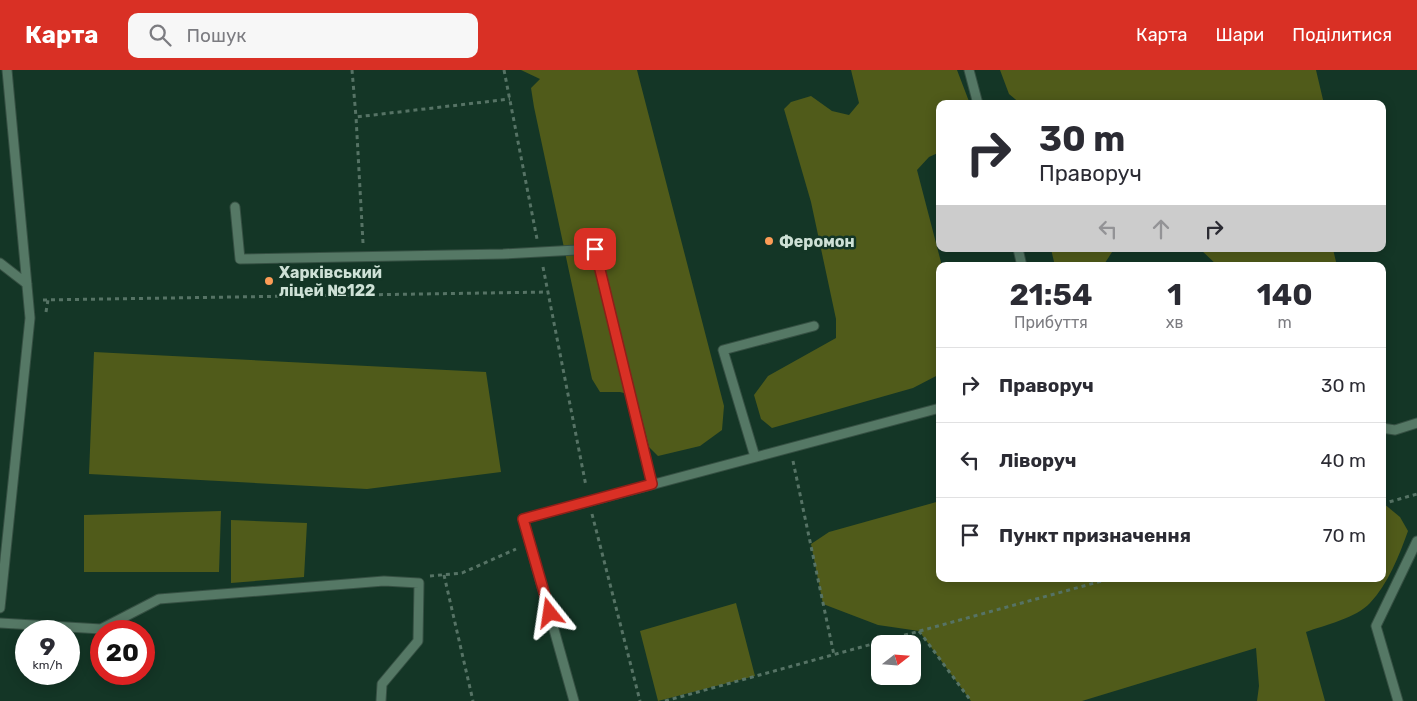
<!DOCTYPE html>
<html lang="uk">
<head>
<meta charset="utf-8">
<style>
	:root { --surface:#fff; --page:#f7f7f7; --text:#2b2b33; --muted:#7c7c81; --line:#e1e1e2; --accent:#d93025 }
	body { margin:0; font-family:Rubik,sans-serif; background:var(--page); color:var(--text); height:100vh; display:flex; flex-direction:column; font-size:19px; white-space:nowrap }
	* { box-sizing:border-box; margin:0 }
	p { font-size:16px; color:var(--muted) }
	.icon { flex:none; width:28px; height:28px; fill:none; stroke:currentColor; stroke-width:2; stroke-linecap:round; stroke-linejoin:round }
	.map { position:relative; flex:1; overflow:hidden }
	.sheet { position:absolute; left:936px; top:192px; width:450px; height:320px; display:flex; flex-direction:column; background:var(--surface); border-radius:10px; box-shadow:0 2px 12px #0003 }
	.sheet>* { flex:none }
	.hud { position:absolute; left:936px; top:30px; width:450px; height:152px; border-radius:10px; box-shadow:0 2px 12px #0003; background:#fff; color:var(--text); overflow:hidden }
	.needle { width:32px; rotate:73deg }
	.buttons { position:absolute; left:871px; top:565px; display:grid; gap:10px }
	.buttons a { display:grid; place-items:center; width:50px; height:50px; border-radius:10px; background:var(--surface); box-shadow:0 2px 12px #0003; font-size:25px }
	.speed { position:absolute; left:15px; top:550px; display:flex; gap:10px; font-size:25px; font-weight:700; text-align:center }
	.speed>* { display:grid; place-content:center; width:65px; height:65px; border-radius:50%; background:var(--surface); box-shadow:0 2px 12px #0003; line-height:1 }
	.speed small { font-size:12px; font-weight:400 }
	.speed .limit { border:8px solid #d22; background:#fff; color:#111 }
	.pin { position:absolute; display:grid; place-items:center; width:42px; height:42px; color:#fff; margin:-21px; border-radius:10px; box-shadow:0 2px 8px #0006 }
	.me { position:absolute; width:55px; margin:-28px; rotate:345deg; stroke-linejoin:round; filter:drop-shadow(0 0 4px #0008) }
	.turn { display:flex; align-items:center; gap:18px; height:105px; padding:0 20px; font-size:22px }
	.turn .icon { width:65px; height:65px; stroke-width:2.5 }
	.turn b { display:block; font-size:35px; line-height:42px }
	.lanes { display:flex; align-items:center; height:48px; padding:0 20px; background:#0003; justify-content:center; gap:25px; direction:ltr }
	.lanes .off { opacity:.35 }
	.eta { display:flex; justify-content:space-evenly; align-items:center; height:85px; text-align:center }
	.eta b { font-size:30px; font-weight:700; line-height:35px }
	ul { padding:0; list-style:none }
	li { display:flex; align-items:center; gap:15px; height:75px; padding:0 20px; border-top:1px solid var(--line) }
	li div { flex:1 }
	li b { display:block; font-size:19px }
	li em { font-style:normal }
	header { display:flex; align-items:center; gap:30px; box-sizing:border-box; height:70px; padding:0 25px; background:var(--accent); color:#fff }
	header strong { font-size:24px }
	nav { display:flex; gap:28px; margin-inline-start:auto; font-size:18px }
	.search { width:350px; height:45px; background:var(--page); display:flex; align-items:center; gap:12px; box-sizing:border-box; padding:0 18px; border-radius:10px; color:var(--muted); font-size:19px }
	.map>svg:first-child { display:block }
	.green { fill:#505b1a }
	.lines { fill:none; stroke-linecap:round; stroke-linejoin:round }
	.service-casing { stroke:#365043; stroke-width:11 }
	.path { stroke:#567365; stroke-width:3; stroke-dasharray:4 4; stroke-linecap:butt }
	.service { stroke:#557865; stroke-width:9 }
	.route-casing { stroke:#8d1f18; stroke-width:12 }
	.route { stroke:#d93025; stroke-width:9 }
	.poi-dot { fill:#fd9c56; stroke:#143626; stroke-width:2 }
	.labels { text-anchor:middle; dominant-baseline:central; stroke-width:5; stroke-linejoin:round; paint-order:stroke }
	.poi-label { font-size:16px; font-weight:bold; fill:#cee1d6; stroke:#143626; text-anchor:start }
</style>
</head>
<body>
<header>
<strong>Карта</strong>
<div class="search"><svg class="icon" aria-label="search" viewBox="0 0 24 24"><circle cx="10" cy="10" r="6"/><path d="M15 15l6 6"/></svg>Пошук</div>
<nav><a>Карта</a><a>Шари</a><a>Поділитися</a></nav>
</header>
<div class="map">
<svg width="1417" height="631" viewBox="0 0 1417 631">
	<rect width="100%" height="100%" fill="#143626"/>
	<path class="green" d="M 521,0 L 637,0 L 724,336 L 722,360 L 700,376 L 658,386 L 649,377 L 636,326 L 620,322 L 600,322 L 592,309 L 534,37 L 531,18 L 540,9 Z
		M 851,0 L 957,0 L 970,34 L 940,34 L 940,82 L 929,87 L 917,100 L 942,196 L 940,196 L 940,304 L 913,318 L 772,358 L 761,349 L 754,325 L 768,306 L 836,268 L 836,249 L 811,132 L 784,39 L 791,32 L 811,26 L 832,41 L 849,45 L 859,33 Z
		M 1000,0 L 1316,0 L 1324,34 L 1021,34 L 1009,24 Z
		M 1051,179 L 1114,179 L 1103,196 L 1055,196 Z
		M 1200,179 L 1333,179 L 1337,196 L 1218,196 Z
		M 94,282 L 486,302 L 501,402 L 367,419 L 89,404 Z
		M 940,431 L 940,509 L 1382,509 L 1383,433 L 1400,447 L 1408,461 C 1399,486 1388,514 1370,533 C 1356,548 1325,555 1306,562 L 1325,631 L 1257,631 L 1259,616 L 1256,578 L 1082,631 L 971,631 L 919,561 L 878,555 L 823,534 L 811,474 L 829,462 Z
		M 221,441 L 219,502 L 84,502 L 84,445 Z
		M 231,450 L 307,453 L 304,507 L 231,513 Z
		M 736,533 L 755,606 L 658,631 L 640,561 Z"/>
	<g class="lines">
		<defs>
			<path id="service" d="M 969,0 L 978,34
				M 235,137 L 240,189 L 503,184 L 595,179 L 652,414
				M 1018,179 L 1022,196
				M 0,193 L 27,214
				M 1382,358 L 1395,360 L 1417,353
				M 755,387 L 723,280 L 814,256
				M 0,538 L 30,248 L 7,0
				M 0,553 L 101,559 L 159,529 L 384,511 L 419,513 L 418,571 L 382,614 L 381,631
				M 574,631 L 523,449 L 940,338
				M 1398,631 L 1376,556 L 1417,471"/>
		</defs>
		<use href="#service" class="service-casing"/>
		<path class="path" d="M 352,0 L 356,47
			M 504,0 L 537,169
			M 363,173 L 356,47 L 510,29
			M 543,197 L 586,416
			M 43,230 L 548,222
			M 46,242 L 48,230
			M 793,391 L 834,585
			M 1382,434 L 1417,424
			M 592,444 L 640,631
			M 444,505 L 473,631
			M 430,506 L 462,503 L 516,479
			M 919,561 L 971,631
			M 665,631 L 1109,509"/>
		<use href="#service" class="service"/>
	</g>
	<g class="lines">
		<defs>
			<path id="route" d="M 550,543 L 523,449 L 652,414 L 595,179"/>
		</defs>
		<use href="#route" class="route-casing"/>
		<use href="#route" class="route"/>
	</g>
	<g class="poi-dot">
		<circle cx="769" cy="171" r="5"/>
		<circle cx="269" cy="211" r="5"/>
	</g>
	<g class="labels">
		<g class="poi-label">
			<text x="779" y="171">Феромон</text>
			<text x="279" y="202">Харківський<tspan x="279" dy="18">ліцей №122</tspan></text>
		</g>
	</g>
</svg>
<div class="buttons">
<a><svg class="needle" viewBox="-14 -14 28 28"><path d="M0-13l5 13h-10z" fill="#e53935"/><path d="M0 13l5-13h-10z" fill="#7c7c81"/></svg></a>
</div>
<div class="speed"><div>9<small>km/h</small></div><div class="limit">20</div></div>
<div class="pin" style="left:595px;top:179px;background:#d93025"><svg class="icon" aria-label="arrive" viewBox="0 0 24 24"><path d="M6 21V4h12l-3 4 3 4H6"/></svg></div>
<svg class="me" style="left:550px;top:543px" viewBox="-20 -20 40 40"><path d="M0-17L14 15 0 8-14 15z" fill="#d93025" stroke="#fff" stroke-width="4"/></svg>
<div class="hud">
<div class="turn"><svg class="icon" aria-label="right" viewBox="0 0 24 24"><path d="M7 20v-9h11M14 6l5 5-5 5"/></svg><div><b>30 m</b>Праворуч</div></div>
<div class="lanes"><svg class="icon off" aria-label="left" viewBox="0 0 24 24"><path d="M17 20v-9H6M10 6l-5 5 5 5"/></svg><svg class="icon off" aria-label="ahead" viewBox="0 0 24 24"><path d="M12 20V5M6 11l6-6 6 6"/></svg><svg class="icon" aria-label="right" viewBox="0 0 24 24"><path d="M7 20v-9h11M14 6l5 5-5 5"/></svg></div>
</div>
<section class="sheet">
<div class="eta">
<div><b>21:54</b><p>Прибуття</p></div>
<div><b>1</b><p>хв</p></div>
<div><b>140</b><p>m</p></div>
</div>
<ul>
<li><svg class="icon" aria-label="right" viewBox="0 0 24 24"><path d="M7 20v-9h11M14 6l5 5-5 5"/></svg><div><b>Праворуч</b></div><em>30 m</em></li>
<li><svg class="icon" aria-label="left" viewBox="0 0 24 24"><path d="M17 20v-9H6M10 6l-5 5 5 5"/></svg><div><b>Ліворуч</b></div><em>40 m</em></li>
<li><svg class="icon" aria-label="arrive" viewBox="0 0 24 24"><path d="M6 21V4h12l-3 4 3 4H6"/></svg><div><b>Пункт призначення</b></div><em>70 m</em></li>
</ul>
</section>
</div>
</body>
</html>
